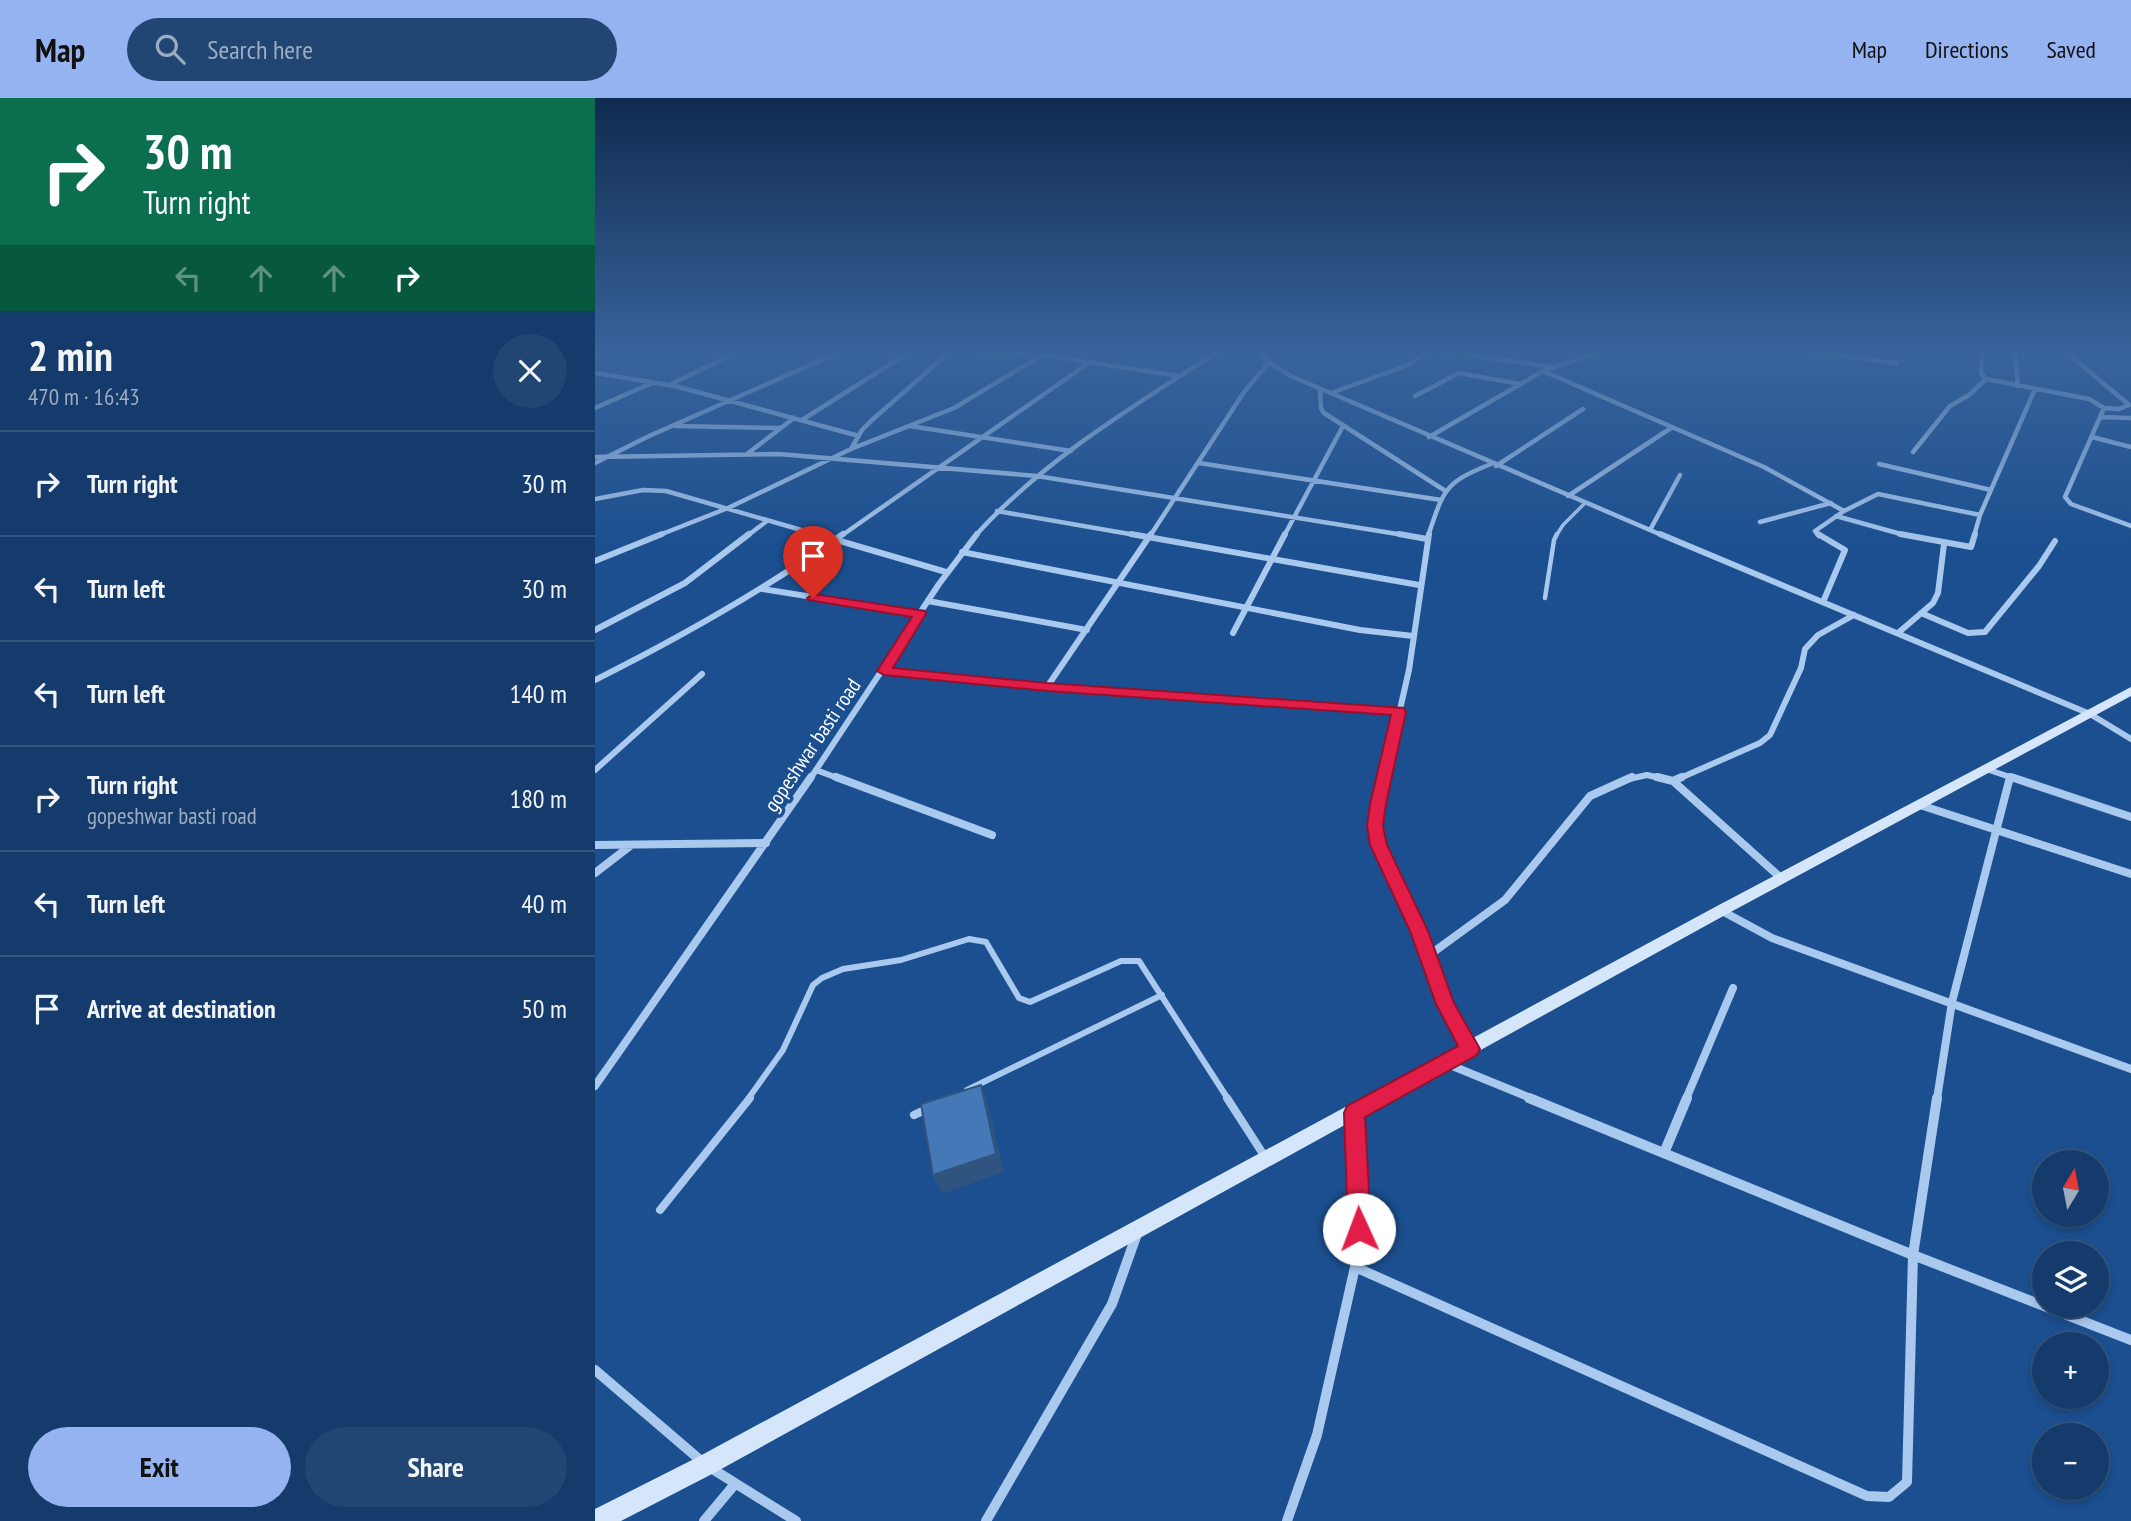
<!DOCTYPE html>
<html lang="en">
<head>
<meta charset="utf-8">
<style>
	:root { --surface:#143b6b; --page:#214673; --text:#f1f3f6; --muted:#9dadc1; --line:#33557e; --accent:#95b2f1 }
	body { margin:0; font-family:"PT Sans Narrow",sans-serif; background:var(--page); color:var(--text); height:100vh; display:flex; flex-direction:column; font-size:26px; white-space:nowrap }
	* { box-sizing:border-box; margin:0 }
	p { font-size:23px; color:var(--muted) }
	.icon { flex:none; width:38px; height:38px; fill:none; stroke:currentColor; stroke-width:2; stroke-linecap:round; stroke-linejoin:round }
	.map { position:relative; flex:1; overflow:hidden }
	.side { display:flex; flex-direction:column; background:var(--surface); width:595px }
	.side>* { flex:none }
	.hud { background:#0b6e4f; color:#fff; overflow:hidden }
	.needle { width:46px; rotate:10deg }
	.controls { position:absolute; left:1437px; top:1052px; display:grid; gap:14px }
	.controls a { display:grid; place-items:center; width:77px; height:77px; border-radius:50%; background:var(--surface); box-shadow:0 4px 10px #0003,0 0 0 2px var(--line); font-size:35px }
	.pin { position:absolute; display:grid; place-items:center; width:60px; height:60px; color:#fff; margin:-72px -30px; border-radius:50% 50% 50% 0; rotate:-45deg; box-shadow:0 0 7px #0007 }
	.pin .icon { rotate:45deg }
	.me { position:absolute; width:77px; margin:-38px; rotate:358deg; stroke-linejoin:round; filter:drop-shadow(0 0 5px #0008) }
	.turn { display:flex; align-items:center; gap:24px; height:147px; padding:0 28px; font-size:32px }
	.turn .icon { width:91px; height:91px; stroke-width:2.5 }
	.turn b { display:block; font-size:49px; line-height:60px }
	.lanes { display:flex; align-items:center; height:66px; padding:0 28px; background:#0003; justify-content:center; gap:35px; direction:ltr }
	.lanes .off { opacity:.35 }
	.round { display:grid; place-items:center; flex:none; width:74px; height:74px; border-radius:37px; background:var(--page) }
	.overview { display:flex; align-items:center; justify-content:space-between; height:119px; padding:0 28px }
	h1 { font-size:42px; font-weight:800; line-height:52px }
	.action { display:flex; gap:14px; margin-top:auto; padding:14px 28px }
	.action a { flex:1; height:80px; border-radius:42px; background:var(--accent); color:#111; font-size:28px; font-weight:800; line-height:80px; text-align:center }
	.action a+a { background:var(--page); color:var(--text) }
	ul { padding:0; list-style:none }
	li { display:flex; align-items:center; gap:21px; height:105px; padding:0 28px; border-top:2px solid var(--line) }
	li div { flex:1 }
	li b { display:block; font-size:26px }
	li em { font-style:normal }
	header { display:flex; align-items:center; gap:42px; box-sizing:border-box; height:98px; padding:0 35px; background:var(--accent); color:#111 }
	header strong { font-size:33px }
	nav { display:flex; gap:38px; margin-inline-start:auto; font-size:24px }
	.search { width:490px; height:63px; background:var(--page); display:flex; align-items:center; gap:18px; box-sizing:border-box; padding:0 24px; border-radius:38px; color:var(--muted); font-size:26px }
	main { display:flex; flex:1; min-height:0 }
	.map>svg:first-child { display:block }
	.lines { fill:none; stroke-linecap:round; stroke-linejoin:round }
	.lane-far3 { stroke:#a9c9ee; stroke-width:3.5 }
	.lane-far2 { stroke:#a9c9ee; stroke-width:4.5 }
	.lane-far1 { stroke:#a9c9ee; stroke-width:6 }
	.lane { stroke:#a9c9ee; stroke-width:8 }
	.street-far3 { stroke:#a9c9ee; stroke-width:4.5 }
	.street-far2 { stroke:#a9c9ee; stroke-width:6 }
	.street-far1 { stroke:#a9c9ee; stroke-width:8 }
	.street { stroke:#a9c9ee; stroke-width:10 }
	.secondary { fill:#d6e6fa; fill-rule:evenodd }
	.shaded-wall { fill:#305480 }
	.building { fill:#4478b7; stroke:#305480; stroke-width:2 }
	.route { fill:#e11d48; stroke:#92132f; stroke-width:2 }
	.labels { text-anchor:middle; dominant-baseline:central; stroke-width:7; stroke-linejoin:round; paint-order:stroke }
	.street-label { font-size:21px; fill:#fff; stroke:#1b4f8f }
</style>
</head>
<body>
<header>
<strong>Map</strong>
<div class="search"><svg class="icon" aria-label="search" viewBox="0 0 24 24"><circle cx="10" cy="10" r="6"/><path d="M15 15l6 6"/></svg>Search here</div>
<nav><a>Map</a><a>Directions</a><a>Saved</a></nav>
</header>
<main>
<section class="side">
<div class="hud">
<div class="turn"><svg class="icon" aria-label="right" viewBox="0 0 24 24"><path d="M7 20v-9h11M14 6l5 5-5 5"/></svg><div><b>30 m</b>Turn right</div></div>
<div class="lanes"><svg class="icon off" aria-label="left" viewBox="0 0 24 24"><path d="M17 20v-9H6M10 6l-5 5 5 5"/></svg><svg class="icon off" aria-label="ahead" viewBox="0 0 24 24"><path d="M12 20V5M6 11l6-6 6 6"/></svg><svg class="icon off" aria-label="ahead" viewBox="0 0 24 24"><path d="M12 20V5M6 11l6-6 6 6"/></svg><svg class="icon" aria-label="right" viewBox="0 0 24 24"><path d="M7 20v-9h11M14 6l5 5-5 5"/></svg></div>
</div>
<div class="overview"><div><h1>2 min</h1><p>470 m · 16:43</p></div><a class="round"><svg class="icon" aria-label="close" viewBox="0 0 24 24"><path d="M6 6l12 12M18 6L6 18"/></svg></a></div>
<ul>
<li><svg class="icon" aria-label="right" viewBox="0 0 24 24"><path d="M7 20v-9h11M14 6l5 5-5 5"/></svg><div><b>Turn right</b></div><em>30 m</em></li>
<li><svg class="icon" aria-label="left" viewBox="0 0 24 24"><path d="M17 20v-9H6M10 6l-5 5 5 5"/></svg><div><b>Turn left</b></div><em>30 m</em></li>
<li><svg class="icon" aria-label="left" viewBox="0 0 24 24"><path d="M17 20v-9H6M10 6l-5 5 5 5"/></svg><div><b>Turn left</b></div><em>140 m</em></li>
<li><svg class="icon" aria-label="right" viewBox="0 0 24 24"><path d="M7 20v-9h11M14 6l5 5-5 5"/></svg><div><b>Turn right</b><p>gopeshwar basti road</p></div><em>180 m</em></li>
<li><svg class="icon" aria-label="left" viewBox="0 0 24 24"><path d="M17 20v-9H6M10 6l-5 5 5 5"/></svg><div><b>Turn left</b></div><em>40 m</em></li>
<li><svg class="icon" aria-label="arrive" viewBox="0 0 24 24"><path d="M6 21V4h12l-3 4 3 4H6"/></svg><div><b>Arrive at destination</b></div><em>50 m</em></li>
</ul>
<div class="action"><a>Exit</a><a>Share</a></div>
</section>
<div class="map">
<svg width="1536" height="1423" viewBox="0 0 1536 1423">
	<rect width="100%" height="100%" fill="#1b4f8f"/>
	<g class="lines">
		<path class="lane-far3" d="M 961,438 L 968,427 L 990,405"/>
		<path class="lane-far2" d="M 950,500 L 959,442 L 962,436"/>
		<path class="lane-far1" d="M 372,992 L 567,897
			M 153,1001 L 188,952 L 218,887 L 227,880 L 248,871 L 306,862 L 374,841 L 391,844 L 424,900 L 435,904 L 526,863 L 544,863 L 633,1001"/>
		<path class="lane" d="M 632,1000 L 670,1059
			M 319,1017 L 332,1011
			M 65,1112 L 155,1000"/>
		<path class="street-far3" d="M 377,253 L 448,257 L 584,278
			M 663,253 L 674,264 L 696,278 L 1069,438
			M 847,253 L 956,269
			M 1215,253 L 1302,265
			M 1387,253 L 1386,275 L 1391,281 L 1494,301 L 1509,310 L 1470,399 L 1476,406 L 1536,428
			M 1420,253 L 1423,288
			M 1470,253 L 1534,307 L 1524,311 L 1509,310
			M 948,273 L 1169,369 L 1249,413
			M 0,275 L 80,288 L 264,338
			M 74,287 L 144,253
			M 725,291 L 726,310 L 729,315 L 849,392
			M 736,295 L 813,267 L 834,253
			M 820,298 L 864,275 L 925,286
			M 0,310 L 57,285
			M 1505,319 L 1536,320
			M 207,322 L 316,253
			M 81,328 L 186,330
			M 315,328 L 476,353
			M 834,339 L 948,273 L 1007,253
			M 1497,339 L 1536,349
			M 256,351 L 267,332 L 277,322 L 356,253
			M 1318,354 L 1355,308 L 1374,297 L 1391,281
			M 152,356 L 199,320
			M 0,359 L 184,356 L 442,378 L 815,438
			M 0,365 L 54,338 L 247,253
			M 604,365 L 846,402
			M 1284,366 L 1396,392
			M 901,368 L 988,311
			M 973,398 L 1076,330
			M 0,401 L 48,392 L 71,393 L 227,438
			M 402,413 L 546,438
			M 1241,418 L 1313,438
			M 1165,424 L 1236,405
			M 1055,432 L 1085,377
			M 62,438 L 133,410 L 256,351 L 359,310 L 454,253
			M 152,438 L 172,423
			M 246,438 L 495,264
			M 380,438 C 448,362 539,308 624,253
			M 555,438 L 649,294 L 674,264
			M 689,438 L 748,328
			M 833,438 C 849,392 848,385 896,366
			M 1224,438 L 1220,433 L 1249,413 L 1283,396 L 1385,417
			M 1379,438 L 1385,417 L 1440,291"/>
		<path class="street-far2" d="M 221,436 L 351,474
			M 536,436 L 824,487
			M 804,436 L 832,441
			M 1065,436 L 1495,616 L 1536,641
			M 1223,436 L 1250,452 L 1228,504
			M 1305,436 L 1376,449 L 1380,436
			M 367,454 L 765,532 L 818,538
			M 0,463 L 67,436
			M 167,491 L 325,516
			M 333,503 L 492,532
			M 1326,515 L 1373,535 L 1390,534 L 1444,468 L 1460,443
			M 0,532 L 90,485 L 154,436
			M 638,535 L 690,436
			M 1303,535 L 1338,505 L 1343,495 L 1349,446
			M 289,573 L 452,589 L 804,614
			M 0,582 C 86,539 169,492 248,436
			M 452,589 L 556,436
			M 1391,671 L 1421,681
			M 0,672 L 107,576
			M 221,672 L 245,681
			M 215,681 L 344,486 L 382,436
			M 789,681 L 814,572 L 834,436
			M 1034,681 L 1052,677 L 1069,681
			M 1083,681 L 1165,645 L 1175,637 L 1206,570 L 1210,551 L 1223,537 L 1259,517"/>
		<path class="street-far1" d="M 241,679 L 397,737
			M 789,679 L 780,728 L 783,747 L 824,833 L 850,906 L 875,950
			M 1062,679 L 1078,683 L 1186,780
			M 1416,679 L 1536,719
			M 1078,683 L 1087,679
			M 1325,707 L 1536,776
			M 0,747 L 171,745
			M 0,775 L 35,748
			M 1127,813 L 1177,840 L 1536,971
			M 833,858 L 910,802 L 995,698 L 1037,679
			M 850,965 L 938,1001
			M 0,988 L 216,679
			M 1091,1001 L 1138,890
			M 1342,1001 L 1357,904 L 1415,679"/>
		<path class="street" d="M 934,1000 L 1318,1157 L 1536,1242
			M 1069,1055 L 1092,1000
			M 760,1169 L 1272,1398 L 1294,1399 L 1312,1384 L 1318,1157 L 1342,1000
			M 0,1272 L 111,1367 L 201,1423
			M 109,1423 L 140,1386
			M 391,1423 L 517,1206 L 543,1133
			M 692,1423 L 722,1337 L 760,1169 L 764,1131 L 759,1015"/>
		<path class="secondary" d="M 1536,589 L 1536,598 L 1132,816 L 119,1375 L 26,1423 L 0,1423 L 0,1411 L 103,1359 L 1122,808 Z"/>
	</g>
	<path class="shaded-wall" d="M 386,987 L 393,1006 L 409,1074 L 347,1096 L 338,1077 Z"/>
	<path class="building" d="M 386,987 L 401,1056 L 338,1077 L 326,1006 Z"/>
	<linearGradient id="sky" x2="0" y2="1"><stop stop-color="#0f2b4f"/><stop offset="0.56" stop-color="#39639b"/><stop offset="1" stop-color="#39639b" stop-opacity="0"/></linearGradient>
	<rect width="1536" height="453" fill="url(#sky)"/>
	<path class="route" d="M 218,496 L 330,513 L 331,516 L 298,570 L 452,585 L 809,610 L 811,614 L 791,706 L 788,728 L 792,747 L 833,833 L 859,905 L 885,951 L 882,957 L 770,1019 L 776,1131 L 772,1138 L 764,1142 L 756,1138 L 753,1131 L 749,1015 L 752,1008 L 863,948 L 841,906 L 815,833 L 775,747 L 772,728 L 775,706 L 796,617 L 452,593 L 289,577 L 282,573 L 317,519 L 213,502 L 212,500 Z"/>
	<g class="labels">
		<g class="street-label">
			<text transform="translate(217 647) rotate(-56)">gopeshwar basti road</text>
		</g>
	</g>
</svg>
<div class="controls">
<a><svg class="needle" viewBox="-14 -14 28 28"><path d="M0-13l5 13h-10z" fill="#e53935"/><path d="M0 13l5-13h-10z" fill="#9dadc1"/></svg></a>
<a><svg class="icon" aria-label="layers" viewBox="0 0 24 24"><path d="M12 4l9 5-9 5-9-5zM3 14l9 5 9-5"/></svg></a>
<a>+</a>
<a>−</a>
</div>
<div class="pin" style="left:218px;top:500px;background:#d93025"><svg class="icon" aria-label="arrive" viewBox="0 0 24 24"><path d="M6 21V4h12l-3 4 3 4H6"/></svg></div>
<svg class="me" style="left:764px;top:1131px" viewBox="-20 -20 40 40"><circle r="19" fill="#fff"/><path d="M0-13L10 11 0 6-10 11z" fill="#e11d48"/></svg>
</div>
</main>
</body>
</html>
